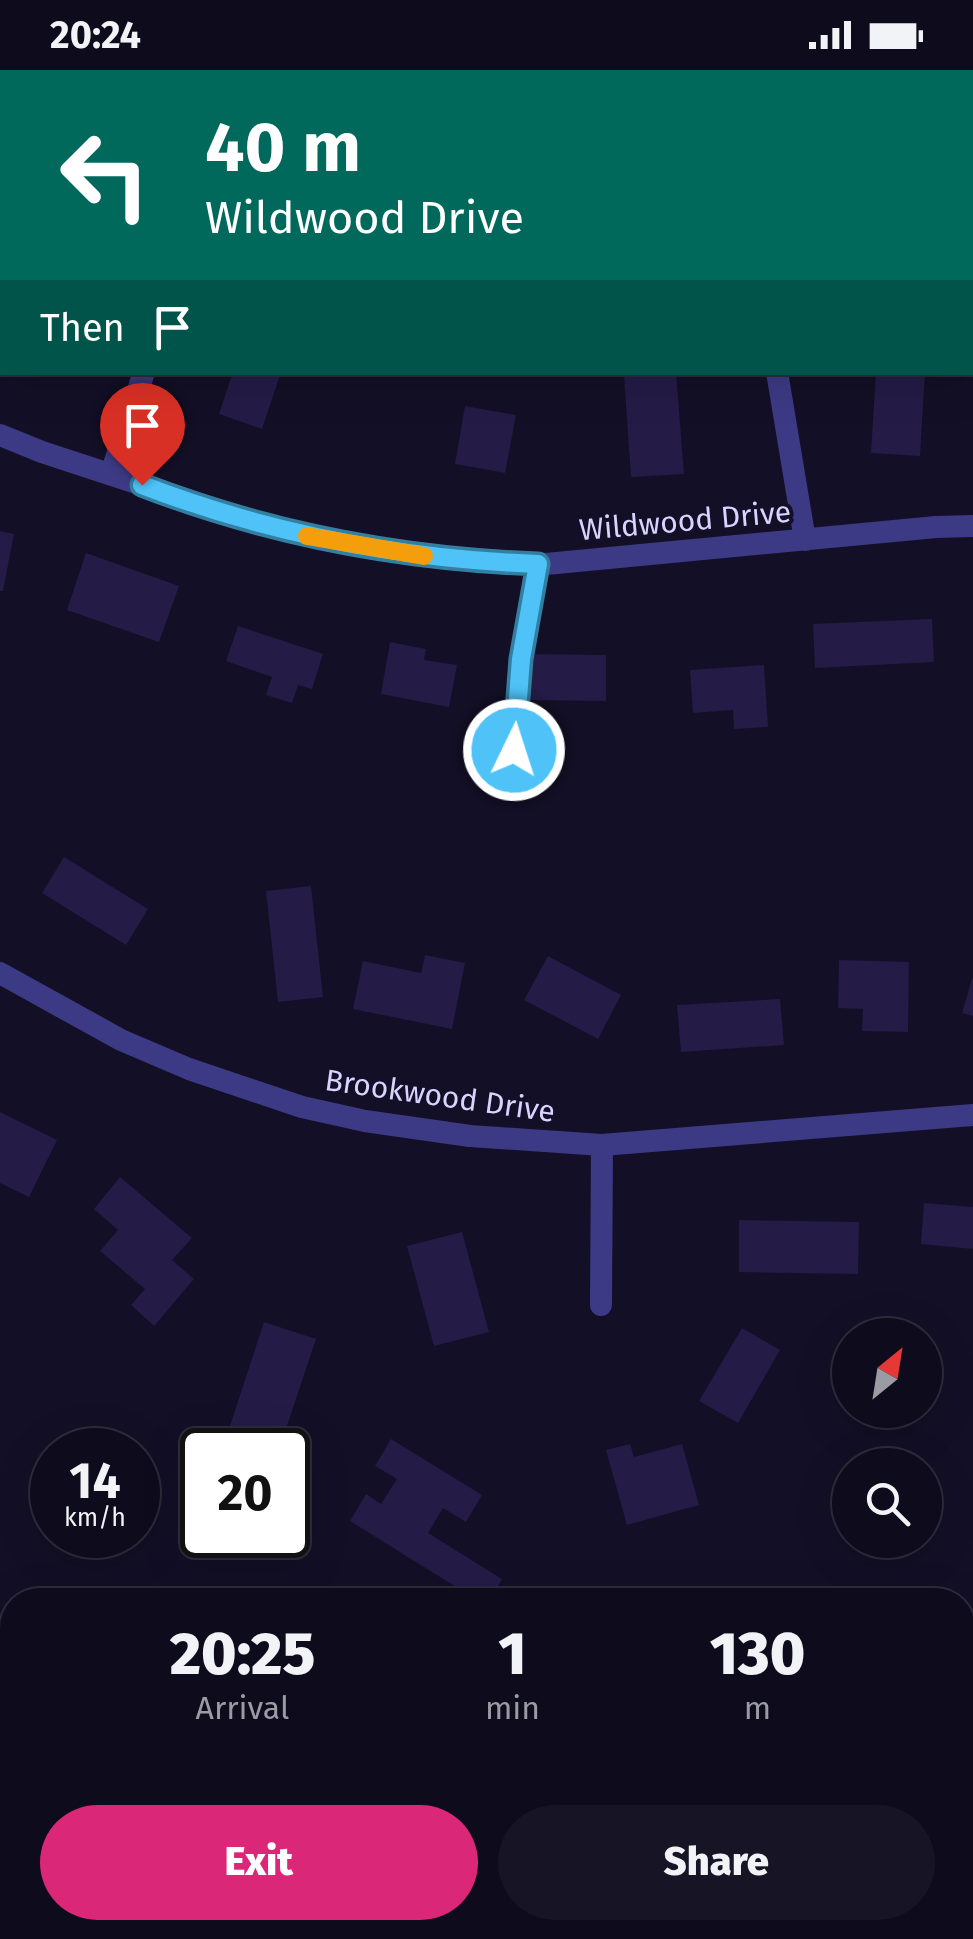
<!DOCTYPE html>
<html lang="en">
<head>
<meta charset="utf-8">
<style>
	:root { --surface:#0e0b1c; --page:#171425; --text:#f1f3f6; --muted:#9b9ba3; --line:#2e2b3b; --accent:#db2777 }
	body { margin:0; font-family:"Fira Sans",sans-serif; background:var(--page); color:var(--text); height:100vh; display:flex; flex-direction:column; font-size:38px; white-space:nowrap }
	* { box-sizing:border-box; margin:0 }
	p { font-size:32px; color:var(--muted) }
	.icon { flex:none; width:55px; height:55px; fill:none; stroke:currentColor; stroke-width:2; stroke-linecap:round; stroke-linejoin:round }
	.map { position:relative; flex:1; overflow:hidden }
	.sheet { position:absolute; left:0px; top:1518px; width:975px; height:352px; display:flex; flex-direction:column; background:var(--surface); border-radius:40px 40px 0 0; box-shadow:0 10px 40px #0002,0 0 0 2px var(--line) }
	.sheet>* { flex:none }
	.hud { position:absolute; left:0px; top:0px; width:975px; height:305px; box-shadow:0 10px 40px #0002,0 0 0 2px var(--line); background:#00695c; color:#fff; overflow:hidden }
	.needle { width:65px; rotate:30deg }
	.fabs { position:absolute; left:832px; top:1248px; display:grid; gap:20px }
	.fabs a { display:grid; place-items:center; width:110px; height:110px; border-radius:50%; background:var(--surface); box-shadow:0 10px 40px #0002,0 0 0 2px var(--line); font-size:50px }
	.speed { position:absolute; left:30px; top:1358px; display:flex; gap:20px; font-size:50px; font-weight:700; text-align:center }
	.speed>* { display:grid; place-content:center; width:130px; height:130px; border-radius:50%; background:var(--surface); box-shadow:0 10px 40px #0002,0 0 0 2px var(--line); line-height:1 }
	.speed small { font-size:25px; font-weight:400 }
	.speed .limit { border:5px solid #111; border-radius:15px; background:#fff; color:#111 }
	.pin { position:absolute; display:grid; place-items:center; width:85px; height:85px; color:#fff; margin:-102px -42px; border-radius:50% 50% 50% 0; rotate:-45deg; box-shadow:0 0 10px #0007 }
	.pin .icon { rotate:45deg }
	.me { position:absolute; width:110px; margin:-55px; rotate:4deg; stroke-linejoin:round; filter:drop-shadow(0 0 8px #0008) }
	.turn { display:flex; align-items:center; gap:35px; height:210px; padding:0 40px; font-size:45px }
	.turn .icon { width:130px; height:130px; stroke-width:2.5 }
	.turn b { display:block; font-size:70px; line-height:85px }
	.then { display:flex; align-items:center; height:95px; padding:0 40px; background:#0003; gap:20px; font-size:38px }
	.eta { display:flex; justify-content:space-evenly; align-items:center; height:170px; text-align:center }
	.eta b { font-size:60px; font-weight:800; line-height:70px }
	.cta { display:flex; gap:20px; margin-top:auto; padding:20px 40px }
	.cta a { flex:1; height:115px; border-radius:60px; background:var(--accent); color:#fff; font-size:40px; font-weight:800; line-height:115px; text-align:center }
	.cta a+a { background:var(--page); color:var(--text) }
	.status { display:flex; justify-content:space-between; align-items:center; height:70px; padding:0 50px; background:var(--surface); direction:ltr }
	.status svg { height:28px; fill:currentColor }
	.map>svg:first-child { display:block }
	.lines { fill:none; stroke-linecap:round; stroke-linejoin:round }
	.stream { stroke:#0c2248; stroke-width:9 }
	.building { fill:#241b47 }
	.path { stroke:#2fb8b0; stroke-width:5; stroke-dasharray:5 8; stroke-linecap:butt }
	.service { stroke:#3d3a85; stroke-width:11 }
	.minor { stroke:#3d3a85; stroke-width:22 }
	.trunk { stroke:#e055d1; stroke-width:28 }
	.route-casing { stroke:#337fa1; stroke-width:25 }
	.route { stroke:#4fc3f7; stroke-width:18 }
	.slow { stroke:#f59e0b; stroke-width:18 }
	.labels { text-anchor:middle; dominant-baseline:central; stroke-width:8; stroke-linejoin:round; paint-order:stroke }
	.street-label { font-size:30px; fill:#d9d4ff; stroke:#130f26 }
</style>
</head>
<body>
<div class="status"><b>20:24</b><svg viewBox="0 0 49 12"><path d="M0 12V9h3v3zM5 12V6h3v6zM10 12V3h3v9zM15 12V0h3v12zM26 1h20v11H26zM47 4h2v5h-2z"/></svg></div>
<div class="map">
<svg width="973" height="1869" viewBox="0 0 973 1869">
	<rect width="100%" height="100%" fill="#130f26"/>
	<g class="lines">
		<path class="stream" d="M 0,1646 L 12,1649
			M 962,1716 L 973,1716
			M 962,1788 L 973,1796"/>
	</g>
	<path class="building" d="M 233,302 L 281,302 L 262,359 L 219,344 Z
		M 676,302 L 684,404 L 631,407 L 624,306 Z
		M 876,302 L 925,302 L 920,386 L 871,383 Z
		M 465,336 L 516,345 L 505,403 L 455,394 Z
		M 0,461 L 14,464 L 3,521 L 0,521 Z
		M 86,483 L 179,516 L 159,572 L 67,540 Z
		M 932,549 L 934,592 L 815,598 L 813,554 Z
		M 238,556 L 323,584 L 312,619 L 298,615 L 292,633 L 266,625 L 272,607 L 226,591 Z
		M 390,572 L 426,579 L 424,590 L 457,595 L 449,637 L 381,624 Z
		M 529,584 L 606,585 L 606,631 L 528,630 Z
		M 764,595 L 768,657 L 734,659 L 733,640 L 693,643 L 690,600 Z
		M 64,787 L 148,839 L 126,875 L 42,823 Z
		M 311,816 L 323,927 L 278,932 L 266,821 Z
		M 425,885 L 465,893 L 452,959 L 353,939 L 363,891 L 421,903 Z
		M 548,886 L 621,925 L 598,969 L 524,930 Z
		M 839,890 L 909,892 L 908,962 L 862,961 L 863,939 L 838,938 Z
		M 972,909 L 973,909 L 973,946 L 962,943 Z
		M 780,929 L 784,975 L 681,982 L 677,935 Z
		M 0,1042 L 57,1070 L 29,1127 L 0,1113 Z
		M 120,1107 L 192,1168 L 172,1190 L 194,1209 L 154,1256 L 131,1235 L 145,1219 L 100,1181 L 118,1160 L 94,1139 Z
		M 924,1133 L 973,1137 L 973,1179 L 921,1174 Z
		M 739,1150 L 859,1152 L 858,1204 L 739,1202 Z
		M 462,1162 L 489,1262 L 434,1276 L 407,1176 Z
		M 264,1252 L 316,1269 L 279,1380 L 227,1365 Z
		M 742,1258 L 780,1280 L 738,1353 L 699,1331 Z
		M 391,1369 L 482,1425 L 466,1452 L 443,1438 L 428,1463 L 502,1509 L 490,1530 L 477,1530 L 350,1451 L 366,1424 L 381,1434 L 397,1409 L 375,1396 Z
		M 630,1374 L 634,1387 L 682,1374 L 699,1435 L 627,1455 L 606,1380 Z"/>
	<g class="lines">
		<path class="path" d="M 0,1781 L 12,1789
			M 203,1858 L 275,1869"/>
		<path class="service" d="M 515,680 L 521,589 L 538,494"/>
		<path class="minor" d="M 777,302 L 805,470
			M 0,365 L 42,382 L 240,447 L 304,465 L 421,486 L 546,494 L 936,457 L 973,456
			M 111,404 L 144,302
			M 0,903 L 121,970 L 189,999 L 302,1037 L 365,1051 L 470,1066 L 602,1075 L 973,1045
			M 601,1235 L 602,1075"/>
		<path class="trunk" d="M 940,0 L 951,2
			M 972,8 L 973,8"/>
	</g>
	<g class="lines">
		<defs>
			<path id="route" d="M 142,415 C 269,464 402,489 538,494 L 521,589 L 514,680"/>
		</defs>
		<use href="#route" class="route-casing"/>
		<use href="#route" class="route"/>
		<path class="slow" d="M 307,466 L 424,486"/>
	</g>
	<g class="labels">
		<g class="street-label">
			<text transform="translate(685 451) rotate(-5)">Wildwood Drive</text>
			<text transform="translate(440 1026) rotate(8)">Brookwood Drive</text>
		</g>
	</g>
</svg>
<div class="fabs">
<a><svg class="needle" viewBox="-14 -14 28 28"><path d="M0-13l5 13h-10z" fill="#e53935"/><path d="M0 13l5-13h-10z" fill="#9b9ba3"/></svg></a>
<a><svg class="icon" aria-label="search" viewBox="0 0 24 24"><circle cx="10" cy="10" r="6"/><path d="M15 15l6 6"/></svg></a>
</div>
<div class="speed"><div>14<small>km/h</small></div><div class="limit">20</div></div>
<div class="pin" style="left:142px;top:415px;background:#d93025"><svg class="icon" aria-label="arrive" viewBox="0 0 24 24"><path d="M6 21V4h12l-3 4 3 4H6"/></svg></div>
<svg class="me" style="left:514px;top:680px" viewBox="-20 -20 40 40"><circle r="17" fill="#4fc3f7" stroke="#fff" stroke-width="3"/><path d="M0-11L8 9 0 5-8 9z" fill="#fff"/></svg>
<div class="hud">
<div class="turn"><svg class="icon" aria-label="left" viewBox="0 0 24 24"><path d="M17 20v-9H6M10 6l-5 5 5 5"/></svg><div><b>40 m</b>Wildwood Drive</div></div>
<div class="then">Then<svg class="icon" aria-label="arrive" viewBox="0 0 24 24"><path d="M6 21V4h12l-3 4 3 4H6"/></svg></div>
</div>
<section class="sheet">
<div class="eta">
<div><b>20:25</b><p>Arrival</p></div>
<div><b>1</b><p>min</p></div>
<div><b>130</b><p>m</p></div>
</div>
<div class="cta"><a>Exit</a><a>Share</a></div>
</section>
</div>
</body>
</html>
